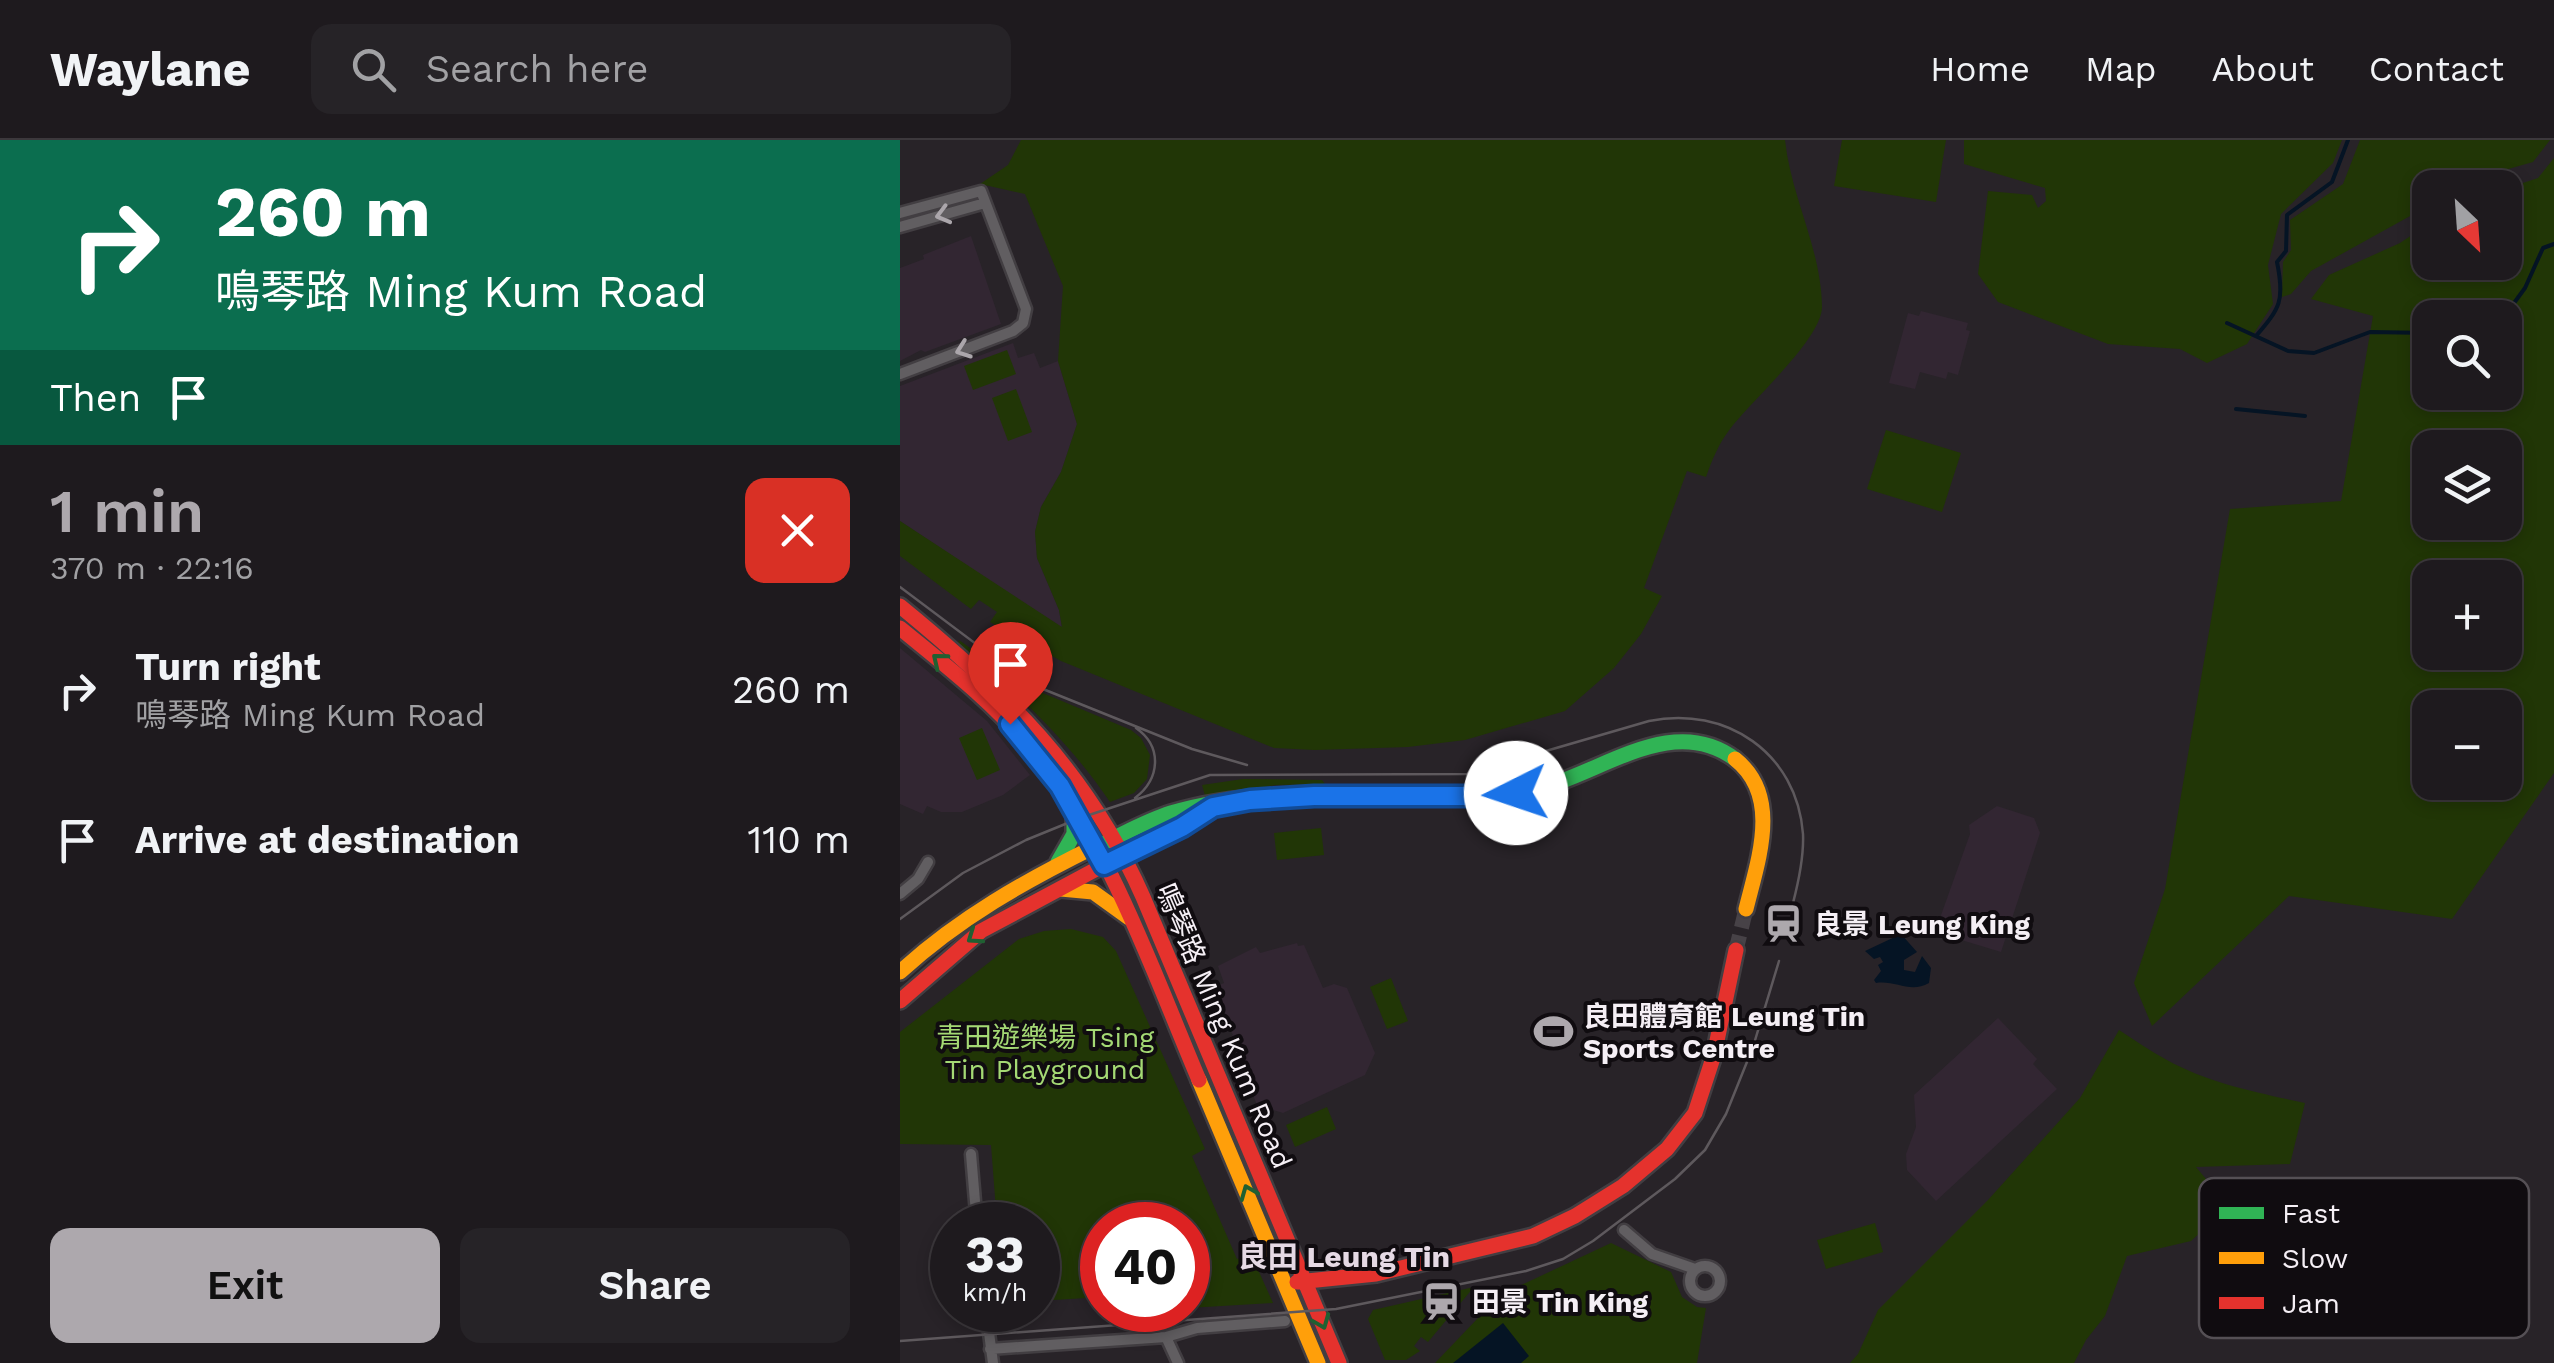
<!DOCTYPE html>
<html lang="en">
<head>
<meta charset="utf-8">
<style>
	:root { --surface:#1e1a1e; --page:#262327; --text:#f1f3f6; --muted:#a1a1a4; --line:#3c383c; --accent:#ada8ad }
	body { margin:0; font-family:"Work Sans","Noto Sans TC",sans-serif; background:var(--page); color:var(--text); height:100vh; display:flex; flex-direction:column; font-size:38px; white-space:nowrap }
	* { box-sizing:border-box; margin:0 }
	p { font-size:32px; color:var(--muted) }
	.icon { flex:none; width:55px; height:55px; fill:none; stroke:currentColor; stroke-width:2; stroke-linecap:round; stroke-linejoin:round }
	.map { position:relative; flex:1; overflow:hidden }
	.sheet { display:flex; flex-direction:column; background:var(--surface); width:900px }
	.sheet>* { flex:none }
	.guide { background:#0b6e4f; color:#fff; overflow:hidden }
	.needle { width:65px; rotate:155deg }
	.fabs { position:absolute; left:1512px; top:30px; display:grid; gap:20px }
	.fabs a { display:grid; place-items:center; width:110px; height:110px; border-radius:20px; background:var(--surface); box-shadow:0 5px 15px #0003,0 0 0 2px var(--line); font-size:50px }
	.speed { position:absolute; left:30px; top:1062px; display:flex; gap:20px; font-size:50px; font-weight:700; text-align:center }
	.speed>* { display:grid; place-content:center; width:130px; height:130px; border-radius:50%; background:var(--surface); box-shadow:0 5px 15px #0003,0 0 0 2px var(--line); line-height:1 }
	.speed small { font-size:25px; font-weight:400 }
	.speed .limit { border:15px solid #d22; background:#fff; color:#111 }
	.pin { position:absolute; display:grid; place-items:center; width:85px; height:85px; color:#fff; margin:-102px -42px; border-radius:50% 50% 50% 0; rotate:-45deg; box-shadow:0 0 10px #0007 }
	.pin .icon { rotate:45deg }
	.me { position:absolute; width:110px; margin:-55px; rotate:266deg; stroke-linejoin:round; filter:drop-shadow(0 0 8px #0008) }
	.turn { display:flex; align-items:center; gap:35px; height:210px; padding:0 50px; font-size:45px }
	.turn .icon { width:130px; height:130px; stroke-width:2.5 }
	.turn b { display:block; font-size:70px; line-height:85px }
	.then { display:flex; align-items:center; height:95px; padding:0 50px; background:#0003; gap:20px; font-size:38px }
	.round { display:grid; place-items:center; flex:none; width:105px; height:105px; border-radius:20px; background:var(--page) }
	.head { display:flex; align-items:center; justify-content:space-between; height:170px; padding:0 50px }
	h1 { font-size:60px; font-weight:600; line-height:75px; color:var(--accent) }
	.primary-button { display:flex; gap:20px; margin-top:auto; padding:20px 50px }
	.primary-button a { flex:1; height:115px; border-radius:20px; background:var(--accent); color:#111; font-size:40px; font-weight:600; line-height:115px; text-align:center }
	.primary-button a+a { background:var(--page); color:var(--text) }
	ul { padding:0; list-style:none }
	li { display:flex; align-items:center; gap:30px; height:150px; padding:0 50px }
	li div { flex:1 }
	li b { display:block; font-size:38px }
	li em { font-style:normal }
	header { display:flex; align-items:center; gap:60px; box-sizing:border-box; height:140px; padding:0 50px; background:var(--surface); border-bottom:2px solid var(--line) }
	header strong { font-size:48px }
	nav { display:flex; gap:55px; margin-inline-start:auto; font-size:35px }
	.search { width:700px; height:90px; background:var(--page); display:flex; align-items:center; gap:25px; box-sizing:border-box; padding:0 35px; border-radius:20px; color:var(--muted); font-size:38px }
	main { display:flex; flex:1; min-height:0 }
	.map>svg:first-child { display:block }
	.built { fill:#322632 }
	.green { fill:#213606; fill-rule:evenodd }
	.water { fill:#051424 }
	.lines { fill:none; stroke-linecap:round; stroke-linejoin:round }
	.stream { stroke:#051424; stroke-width:4 }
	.secondary-tunnel { stroke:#474247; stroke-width:15; stroke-dasharray:15 8; stroke-linecap:butt }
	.street-casing { stroke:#423e42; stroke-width:15 }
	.fast-casing { stroke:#423e42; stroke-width:20 }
	.slow-casing { stroke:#423e42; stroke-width:20 }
	.jam-casing { stroke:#423e42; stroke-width:20 }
	.street { stroke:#615e61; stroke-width:10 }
	.fast { stroke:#30b455; stroke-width:15 }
	.slow { stroke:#ff9f0a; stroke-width:15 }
	.jam { stroke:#e5322d; stroke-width:15 }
	.tram { stroke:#5e595d; stroke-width:2.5 }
	.oneway { stroke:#aba6ab }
	.oneway2 { stroke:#206032 }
	.route-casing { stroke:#114b97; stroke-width:25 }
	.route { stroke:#1a73e8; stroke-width:18 }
	.labels { text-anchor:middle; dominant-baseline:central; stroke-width:8; stroke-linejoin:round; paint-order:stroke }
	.poi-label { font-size:28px; font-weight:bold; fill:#f5eff5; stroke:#100c10; text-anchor:start }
	.street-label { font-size:28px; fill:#f5eff5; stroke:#100c10 }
	.park-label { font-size:28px; fill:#a4d974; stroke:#100c10 }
	.neighbourhood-label { font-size:30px; font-weight:bold; fill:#e5d9e4; stroke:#100c10 }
	.key { fill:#100c10; stroke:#555055; stroke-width:2.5 }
	.key-label { font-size:28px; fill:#f5eff5 }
</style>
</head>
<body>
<header>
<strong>Waylane</strong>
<div class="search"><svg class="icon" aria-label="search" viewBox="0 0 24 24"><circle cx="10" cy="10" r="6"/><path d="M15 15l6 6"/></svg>Search here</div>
<nav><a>Home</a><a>Map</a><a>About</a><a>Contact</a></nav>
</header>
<main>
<section class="sheet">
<div class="guide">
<div class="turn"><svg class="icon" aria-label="right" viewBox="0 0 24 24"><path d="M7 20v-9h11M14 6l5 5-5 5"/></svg><div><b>260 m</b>鳴琴路 Ming Kum Road</div></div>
<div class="then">Then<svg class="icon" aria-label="arrive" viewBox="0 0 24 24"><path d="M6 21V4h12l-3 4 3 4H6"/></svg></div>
</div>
<div class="head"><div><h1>1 min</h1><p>370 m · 22:16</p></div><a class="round" style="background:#d93025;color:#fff"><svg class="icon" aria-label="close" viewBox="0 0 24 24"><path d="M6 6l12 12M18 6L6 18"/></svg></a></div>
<ul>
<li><svg class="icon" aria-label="right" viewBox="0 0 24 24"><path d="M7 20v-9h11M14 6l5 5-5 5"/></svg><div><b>Turn right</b><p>鳴琴路 Ming Kum Road</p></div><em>260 m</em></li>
<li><svg class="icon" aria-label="arrive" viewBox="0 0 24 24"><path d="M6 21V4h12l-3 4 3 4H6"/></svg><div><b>Arrive at destination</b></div><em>110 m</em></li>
</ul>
<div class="primary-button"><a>Exit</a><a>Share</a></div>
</section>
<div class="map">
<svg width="1654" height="1223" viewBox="0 0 1654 1223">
	<rect width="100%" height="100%" fill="#282328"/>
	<path class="built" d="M 71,96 L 101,184 L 25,212 L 21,210 L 0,221 L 0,128 L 24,119 L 23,115 Z
		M 1021,171 L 1068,183 L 1066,190 L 1070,191 L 1058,235 L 1048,232 L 1046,239 L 1020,232 L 1015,249 L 989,243 L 1008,173 L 1019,176 Z
		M 113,203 L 118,218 L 134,213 L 140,228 L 158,221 L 177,284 L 161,332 L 141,367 L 135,392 L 137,418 L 159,470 L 162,489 L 0,381 L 0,246 Z
		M 0,508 L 87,581 L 130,635 L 103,655 L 62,672 L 41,672 L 27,666 L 23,674 L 0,664 Z
		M 1097,666 L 1134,678 L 1140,693 L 1101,812 L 1035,792 L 1070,694 L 1069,685 Z
		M 397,803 L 398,806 L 404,805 L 423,848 L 434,844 L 447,848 L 475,913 L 465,935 L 383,973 L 357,965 L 330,897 L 333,895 L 312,858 L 316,846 L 324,843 L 318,826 L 356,807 L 360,813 Z
		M 1098,878 L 1137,919 L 1133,924 L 1157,949 L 1036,1061 L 1007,1030 L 1006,1014 L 1016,987 L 1014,955 Z"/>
	<path class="green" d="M 121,0 L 885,0 C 891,57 921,108 922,166 C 923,198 851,261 830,289 C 819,303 812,320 806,337 L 787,331 L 744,448 L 762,456 L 741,494 L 714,528 L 665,571 L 565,600 L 508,607 L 415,610 L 374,608 L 161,521 L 90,482 L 97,472 L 79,460 L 71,469 L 0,416 L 0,381 L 162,487 L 159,470 L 137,418 L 135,392 L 141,367 L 161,332 L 177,284 L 158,221 L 163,146 L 125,54 L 80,44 L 108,25 Z
		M 942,0 L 1046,0 L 1036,62 L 934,46 Z
		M 1064,0 L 1442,0 L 1433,23 L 1381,74 L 1368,125 L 1373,164 L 1347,204 L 1307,223 L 1280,209 L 1208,204 L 1098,162 L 1078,134 L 1088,51 L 1132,55 L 1138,68 L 1146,61 L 1145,48 L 1064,24 Z
		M 1460,0 L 1650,0 L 1633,22 L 1566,41 L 1556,47 L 1530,48 L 1530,65 L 1411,131 L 1391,154 L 1382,157 L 1383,122 L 1391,110 L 1390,80 L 1443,44 Z
		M 1654,18 L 1654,633 L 1552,779 L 1389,756 L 1252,886 L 1234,843 L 1265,749 L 1330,369 L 1441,361 L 1473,176 L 1411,159 L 1429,135 L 1500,103 L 1530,83 L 1530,122 L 1605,122 L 1605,49 L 1638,38 ZM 1530,178 L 1605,178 L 1605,252 L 1530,252 ZM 1530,308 L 1605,308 L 1605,382 L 1530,382 ZM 1530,438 L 1605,438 L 1605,512 L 1530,512 ZM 1530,568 L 1605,568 L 1605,642 L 1530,642 Z
		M 107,210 L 116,234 L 73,250 L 64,226 Z
		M 116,249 L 132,292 L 108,301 L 92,258 Z
		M 986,290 L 1061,313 L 1042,372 L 967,349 Z
		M 59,500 L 119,543 L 231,590 L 241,598 L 250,615 L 247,639 L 234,653 L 210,662 C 168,600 116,552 58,504 Z
		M 82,588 L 100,630 L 77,640 L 59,598 Z
		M 343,639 L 422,640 L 425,644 L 375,645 L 306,659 L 302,645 Z
		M 421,688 L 424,715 L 377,720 L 374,693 Z
		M 171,789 L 203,797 L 216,811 L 305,1009 L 292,1016 L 337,1119 L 351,1114 L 373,1163 L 288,1168 L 288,1085 L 202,1085 L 202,1157 L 138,1161 L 138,1085 L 90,1085 L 89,1071 L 96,1070 L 91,1005 L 0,1004 L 0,892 L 119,799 L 144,791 Z
		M 491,838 L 508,881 L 487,889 L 470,847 Z
		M 1219,890 C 1235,900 1250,911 1267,920 C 1308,943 1359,953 1405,963 L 1390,1024 L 1296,1027 L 1316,1051 L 1358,1050 L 1364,1092 L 1392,1079 L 1446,1096 L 1370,1137 L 1299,1158 L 1316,1078 L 1291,1101 L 1227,1116 L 1205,1176 L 1186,1200 L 1174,1223 L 950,1223 L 958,1214 L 978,1170 L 1088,1060 L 1180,958 Z
		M 427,967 L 436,989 L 395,1007 L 386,985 Z
		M 975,1083 L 983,1112 L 926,1129 L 917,1100 Z
		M 711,1103 L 771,1132 L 782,1157 L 797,1167 L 806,1168 L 797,1223 L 535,1223 L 600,1155 Z
		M 574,1147 L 528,1202 L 521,1197 L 514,1206 L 520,1211 L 506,1220 L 485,1220 L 468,1179 L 473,1170 Z"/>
	<path class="water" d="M 1001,794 L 1017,812 L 1004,820 L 1004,830 L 1015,832 L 1022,816 L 1031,828 L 1029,843 C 1010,854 996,840 976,843 L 974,840 L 981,831 L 978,825 L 983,822 L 980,817 L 974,819 L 965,811 Z
		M 603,1183 L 629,1216 L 621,1223 L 553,1223 Z"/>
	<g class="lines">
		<path class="stream" d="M 1603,178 L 1625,148 L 1643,108 L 1654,104
			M 1327,183 L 1388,211 L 1414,213 L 1470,192 L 1530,193
			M 1356,196 C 1380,168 1385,161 1377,122 L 1386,111 L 1387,75 L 1432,42 L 1448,0
			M 1336,269 L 1405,276"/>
		<path class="secondary-tunnel" d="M 836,810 L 846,769"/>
		<defs>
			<path id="street" d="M 0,73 L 81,51 L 126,169 L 123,183 L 113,191 L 0,234
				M 0,87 L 85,63
				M 0,754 L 18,739 L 28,722
				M 71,1014 L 77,1085
				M 724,1090 L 752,1114 L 795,1129
				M790 1141a15 15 0 1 1 30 0a15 15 0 1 1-30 0Z
				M 86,1170 L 93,1223
				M 266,1197 L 278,1223
				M 90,1209 L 266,1197 L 297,1188 L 385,1181"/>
			<path id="fast" d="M 208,701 C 229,691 249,680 271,673 C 387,638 510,670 627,651 C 696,639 769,570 835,619
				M 158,722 L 174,694 L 174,669"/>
			<path id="slow" d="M 835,619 C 882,656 858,720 846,769
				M 161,749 L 193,752 L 229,778
				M 0,832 C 59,778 125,741 196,706
				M 299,940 L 418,1223"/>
			<path id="jam" d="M 0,466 C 104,551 188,632 243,757 L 439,1223
				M 0,488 C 45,525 92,561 130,607 C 209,702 251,827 299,940
				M 216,718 L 282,687 L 311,669
				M 0,861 L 81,791 L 204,725
				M 397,1142 L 476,1134 L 633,1096 L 675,1076 L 723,1046 L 767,1009 L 795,973 L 814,915 L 836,810"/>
		</defs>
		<use href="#street" class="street-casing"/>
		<use href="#fast" class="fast-casing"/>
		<use href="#slow" class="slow-casing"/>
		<use href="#jam" class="jam-casing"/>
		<use href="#street" class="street"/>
		<use href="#fast" class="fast"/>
		<use href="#slow" class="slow"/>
		<use href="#jam" class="jam"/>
		<path class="tram" d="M 0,447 L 128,543 L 292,609 L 347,625
			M 235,658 C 260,639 263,607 236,588
			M 0,779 L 63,733 L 126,700 L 180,678 L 310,635 L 567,634 L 749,581 C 826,565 897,613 903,694 C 904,717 899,740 893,763
			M 0,1201 L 436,1169 L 626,1131 L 663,1119 L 693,1101 L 775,1039 L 805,1010 L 826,974 L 853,907 L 879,821"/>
	</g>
	<defs><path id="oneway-chevron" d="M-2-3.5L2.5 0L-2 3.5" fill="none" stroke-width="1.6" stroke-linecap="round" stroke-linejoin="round" transform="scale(2.5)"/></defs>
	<g class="oneway">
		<use href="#oneway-chevron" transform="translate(43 75) rotate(165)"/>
		<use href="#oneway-chevron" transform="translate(63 210) rotate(160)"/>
	</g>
	<g class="oneway2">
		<use href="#oneway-chevron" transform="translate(39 520) rotate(-141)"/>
		<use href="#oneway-chevron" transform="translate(74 797) rotate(145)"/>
		<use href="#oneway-chevron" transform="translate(348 1052) rotate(-112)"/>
		<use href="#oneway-chevron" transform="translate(422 1182) rotate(68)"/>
	</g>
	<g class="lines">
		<defs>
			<path id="route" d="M 110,584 L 160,646 L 204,725 L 282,687 L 313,667 L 350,660 L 414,656 L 565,656 L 616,653"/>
		</defs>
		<use href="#route" class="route-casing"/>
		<use href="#route" class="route"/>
	</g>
	<defs>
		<symbol id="station-bare" viewBox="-9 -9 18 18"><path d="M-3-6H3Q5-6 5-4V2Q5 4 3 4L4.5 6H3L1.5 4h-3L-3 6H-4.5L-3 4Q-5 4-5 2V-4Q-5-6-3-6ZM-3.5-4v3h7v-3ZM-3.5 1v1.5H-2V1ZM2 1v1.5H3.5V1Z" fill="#ada8ad" stroke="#100c10" stroke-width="2.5" paint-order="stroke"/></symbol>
		<symbol id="stadium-bare" viewBox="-9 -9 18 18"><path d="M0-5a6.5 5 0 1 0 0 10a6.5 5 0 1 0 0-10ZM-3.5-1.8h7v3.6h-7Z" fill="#ada8ad" stroke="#100c10" stroke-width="2.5" paint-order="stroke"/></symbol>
	</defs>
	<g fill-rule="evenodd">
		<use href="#station-bare" x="856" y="756" width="55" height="55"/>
		<use href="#stadium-bare" x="626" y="864" width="55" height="55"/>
		<use href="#station-bare" x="514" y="1134" width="55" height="55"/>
	</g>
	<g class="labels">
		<g class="poi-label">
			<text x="914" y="784">良景 Leung King</text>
			<text x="683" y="876">良田體育館 Leung Tin<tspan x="683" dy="32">Sports Centre</tspan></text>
			<text x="572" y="1162">田景 Tin King</text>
		</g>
		<g class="street-label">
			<text transform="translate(324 886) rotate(67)">鳴琴路 Ming Kum Road</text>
		</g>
		<g class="park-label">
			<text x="145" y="897">青田遊樂場 Tsing<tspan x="145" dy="32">Tin Playground</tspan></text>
		</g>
		<g class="neighbourhood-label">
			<text x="444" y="1116">良田 Leung Tin</text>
		</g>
	</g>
	<rect x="1299" y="1038" width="330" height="160" rx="15" class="key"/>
	<rect x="1319" y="1067" width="45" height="12" fill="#30b455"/>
	<rect x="1319" y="1112" width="45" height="12" fill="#ff9f0a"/>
	<rect x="1319" y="1157" width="45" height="12" fill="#e5322d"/>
	<g class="key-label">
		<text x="1382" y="1083">Fast</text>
		<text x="1382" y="1128">Slow</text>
		<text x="1382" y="1173">Jam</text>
	</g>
</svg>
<div class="fabs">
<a><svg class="needle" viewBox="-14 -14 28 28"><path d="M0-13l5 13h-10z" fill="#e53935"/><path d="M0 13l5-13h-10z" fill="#a1a1a4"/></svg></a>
<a><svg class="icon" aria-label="search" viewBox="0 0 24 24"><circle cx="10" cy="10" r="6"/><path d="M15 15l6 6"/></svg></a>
<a><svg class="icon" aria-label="layers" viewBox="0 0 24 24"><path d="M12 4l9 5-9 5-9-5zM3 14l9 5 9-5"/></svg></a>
<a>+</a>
<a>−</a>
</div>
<div class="speed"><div>33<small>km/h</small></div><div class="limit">40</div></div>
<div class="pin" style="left:110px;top:584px;background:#d93025"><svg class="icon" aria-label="arrive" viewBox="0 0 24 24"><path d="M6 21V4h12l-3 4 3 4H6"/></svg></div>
<svg class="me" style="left:616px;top:653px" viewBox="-20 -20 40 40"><circle r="19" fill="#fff"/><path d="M0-13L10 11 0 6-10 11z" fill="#1a73e8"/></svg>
</div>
</main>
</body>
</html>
